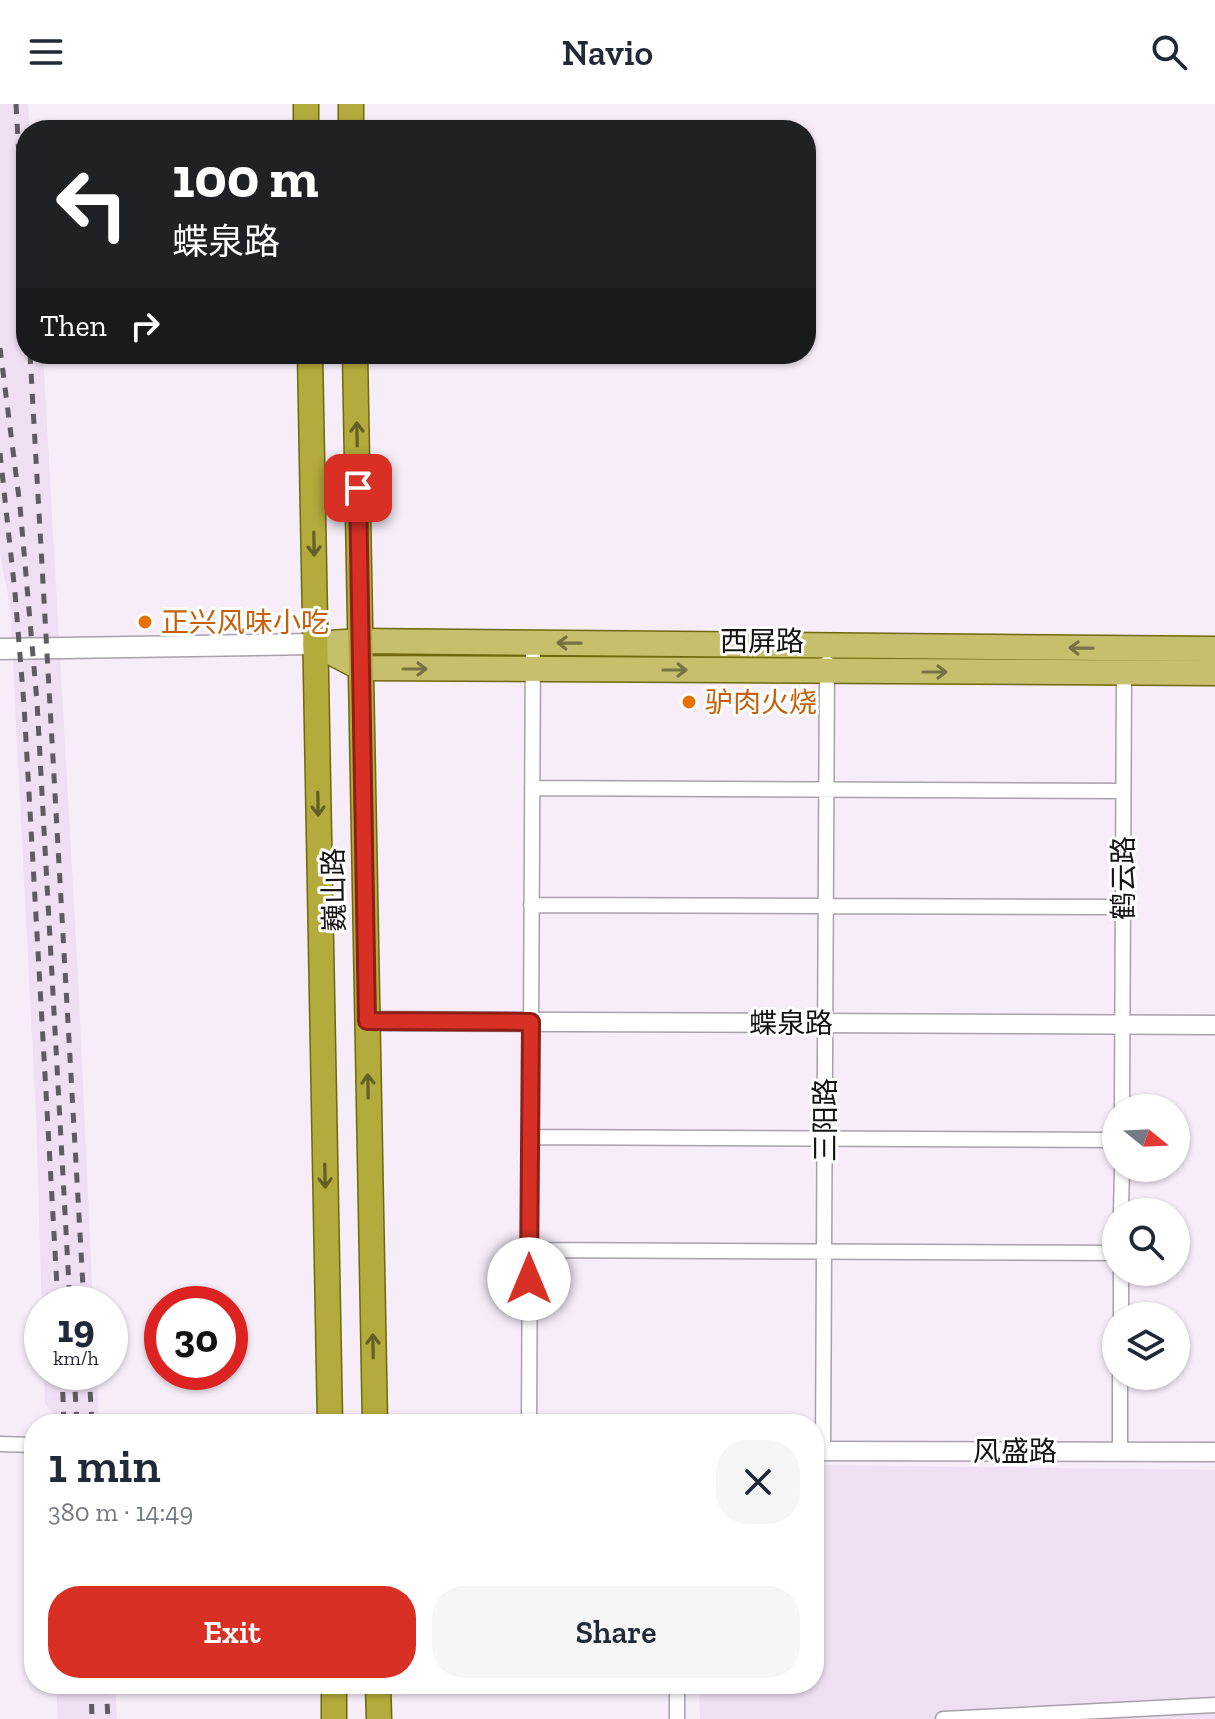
<!DOCTYPE html>
<html lang="en">
<head>
<meta charset="utf-8">
<style>
	:root { --surface:#fff; --page:#f6f6f7; --text:#1f2937; --muted:#747a83; --accent:#d93025 }
	body { margin:0; font-family:"Zilla Slab","Noto Sans SC",serif; background:var(--page); color:var(--text); height:100vh; display:flex; flex-direction:column; font-size:30px; white-space:nowrap }
	* { box-sizing:border-box; margin:0 }
	p { font-size:26px; color:var(--muted) }
	.icon { flex:none; width:44px; height:44px; fill:none; stroke:currentColor; stroke-width:2; stroke-linecap:round; stroke-linejoin:round }
	.map { position:relative; flex:1; overflow:hidden }
	.sheet { position:absolute; left:24px; top:1310px; width:800px; height:280px; display:flex; flex-direction:column; background:var(--surface); border-radius:32px; box-shadow:0 2px 6px #0004 }
	.sheet>* { flex:none }
	.guide { position:absolute; left:16px; top:16px; width:800px; height:244px; border-radius:32px; box-shadow:0 2px 6px #0004; background:#202124; color:#fff; overflow:hidden }
	.needle { width:52px; rotate:108deg }
	.controls { position:absolute; left:1102px; top:990px; display:grid; gap:16px }
	.controls a { display:grid; place-items:center; width:88px; height:88px; border-radius:50%; background:var(--surface); box-shadow:0 2px 6px #0004; font-size:40px }
	.speed { position:absolute; left:24px; top:1182px; display:flex; gap:16px; font-size:40px; font-weight:700; text-align:center }
	.speed>* { display:grid; place-content:center; width:104px; height:104px; border-radius:50%; background:var(--surface); box-shadow:0 2px 6px #0004; line-height:1 }
	.speed small { font-size:20px; font-weight:400 }
	.speed .limit { border:12px solid #d22; background:#fff; color:#111 }
	.pin { position:absolute; display:grid; place-items:center; width:68px; height:68px; color:#fff; margin:-34px; border-radius:16px; box-shadow:0 4px 12px #0006 }
	.me { position:absolute; width:88px; margin:-44px; rotate:0deg; stroke-linejoin:round; filter:drop-shadow(0 0 6px #0008) }
	.turn { display:flex; align-items:center; gap:28px; height:168px; padding:0 24px; font-size:36px }
	.turn .icon { width:104px; height:104px; stroke-width:2.5 }
	.turn b { display:block; font-size:56px; line-height:68px }
	.then { display:flex; align-items:center; height:76px; padding:0 24px; background:#0003; gap:16px; font-size:30px }
	.round { display:grid; place-items:center; flex:none; width:84px; height:84px; border-radius:32px; background:var(--page) }
	.headline { display:flex; align-items:center; justify-content:space-between; height:136px; padding:0 24px }
	h1 { font-size:48px; font-weight:600; line-height:60px }
	.button { display:flex; gap:16px; margin-top:auto; padding:16px 24px }
	.button a { flex:1; height:92px; border-radius:32px; background:var(--accent); color:#fff; font-size:32px; font-weight:600; line-height:92px; text-align:center }
	.button a+a { background:var(--page); color:var(--text) }
	header { display:flex; justify-content:space-between; align-items:center; height:104px; padding:0 24px; background:var(--surface); font-size:36px; font-weight:600 }
	.map>svg:first-child { display:block }
	.built { fill:#eee0f2 }
	.lines { fill:none; stroke-linecap:round; stroke-linejoin:round }
	.minor-casing { stroke:#a8a0ab; stroke-width:17 }
	.tertiary-casing { stroke:#a8a0ab; stroke-width:21 }
	.secondary-casing { stroke:#a8a0ab; stroke-width:23 }
	.primary-casing { stroke:#6f680e; stroke-width:27 }
	.trunk-casing { stroke:#6f680e; stroke-width:27 }
	.minor { stroke:#fff; stroke-width:14 }
	.tertiary { stroke:#fff; stroke-width:18 }
	.secondary { stroke:#fff; stroke-width:20 }
	.primary { stroke:#c6c06c; stroke-width:24 }
	.trunk { stroke:#b3ab3b; stroke-width:24 }
	.rail { stroke:#605b62; stroke-width:5; stroke-dasharray:10 10; stroke-linecap:butt }
	.oneway { stroke:#645e28 }
	.oneway2 { stroke:#767245 }
	.route-casing { stroke:#8d1f18; stroke-width:20 }
	.route { stroke:#d93025; stroke-width:14 }
	.food-dot { fill:#e8710a; stroke:#fefefe; stroke-width:3 }
	.labels { text-anchor:middle; dominant-baseline:central; stroke-width:6; stroke-linejoin:round; paint-order:stroke }
	.food-label { font-size:28px; fill:#c56008; stroke:#fefefe; text-anchor:start }
	.street-label { font-size:28px; fill:#151216; stroke:#fefefe }
</style>
</head>
<body>
<header><svg class="icon" aria-label="menu" viewBox="0 0 24 24"><path d="M4 6h16M4 12h16M4 18h16"/></svg>Navio<svg class="icon" aria-label="search" viewBox="0 0 24 24"><circle cx="10" cy="10" r="6"/><path d="M15 15l6 6"/></svg></header>
<div class="map">
<svg width="1215" height="1615" viewBox="0 0 1215 1615">
	<rect width="100%" height="100%" fill="#f6edf9"/>
	<path class="built" d="M 0,0 L 28,0 L 30,26 L 26,26 L 26,250 L 43,250 L 78,873 L 93,1200 L 42,1200 L 42,1211 L 36,1010 L 10,501 L 0,451 Z
		M 44,1268 L 97,1268 L 99,1320 L 54,1320 L 54,1312 L 45,1299 Z
		M 814,1361 L 1215,1366 L 1215,1615 L 700,1615 L 699,1580 L 814,1580 Z
		M 56,1580 L 115,1580 L 117,1615 L 58,1615 Z"/>
	<g class="lines">
		<defs>
			<path id="minor" d="M 532,684 L 1123,687
				M 531,801 L 1123,803
				M 1122,1004 L 1124,564
				M 530,1033 L 1116,1036
				M 1121,1108 L 1122,1064
				M 530,1146 L 1116,1149
				M 1121,1212 L 1121,1168
				M 529,1320 L 533,539
				M 0,1340 L 34,1341
				M 823,1347 L 827,559
				M 1120,1347 L 1120,1272
				M 677,1580 L 677,1615
				M 943,1615 L 1215,1601"/>
			<path id="tertiary" d="M 367,917 L 1215,921
				M 814,1347 L 1215,1348"/>
			<path id="secondary" d="M 0,545 L 315,540"/>
			<path id="primary" d="M 315,540 L 361,564 L 1215,569
				M 315,540 L 360,537 L 1215,545"/>
			<path id="trunk" d="M 306,0 L 306,26
				M 351,0 L 351,26
				M 310,250 L 330,1320
				M 355,250 L 375,1320
				M 334,1580 L 334,1615
				M 378,1580 L 379,1615"/>
		</defs>
		<use href="#minor" class="minor-casing"/>
		<use href="#tertiary" class="tertiary-casing"/>
		<use href="#secondary" class="secondary-casing"/>
		<use href="#primary" class="primary-casing"/>
		<use href="#trunk" class="trunk-casing"/>
		<use href="#minor" class="minor"/>
		<use href="#tertiary" class="tertiary"/>
		<use href="#secondary" class="secondary"/>
		<use href="#primary" class="primary"/>
		<use href="#trunk" class="trunk"/>
		<path class="rail" d="M 16,0 L 26,174
			M 0,244 L 20,402 L 37,598 L 70,1200
			M 30,250 L 84,1200
			M 0,349 L 15,489 L 24,601 L 58,1200
			M 62,1268 L 64,1320
			M 74,1268 L 77,1320
			M 89,1268 L 92,1320
			M 91,1580 L 92,1615
			M 106,1580 L 108,1615"/>
	</g>
	<defs><path id="oneway-shaft" d="M-6 0H5M1.5-3L5.5 0L1.5 3" fill="none" stroke-width="1.6" stroke-linecap="round" stroke-linejoin="round" transform="scale(2)"/></defs>
	<g class="oneway">
		<use href="#oneway-shaft" transform="translate(357 330) rotate(-91)"/>
		<use href="#oneway-shaft" transform="translate(314 440) rotate(89)"/>
		<use href="#oneway-shaft" transform="translate(318 700) rotate(89)"/>
		<use href="#oneway-shaft" transform="translate(368 982) rotate(-91)"/>
		<use href="#oneway-shaft" transform="translate(325 1072) rotate(89)"/>
		<use href="#oneway-shaft" transform="translate(373 1242) rotate(-91)"/>
	</g>
	<g class="oneway2">
		<use href="#oneway-shaft" transform="translate(569 539) rotate(-179)"/>
		<use href="#oneway-shaft" transform="translate(1081 544) rotate(-179)"/>
		<use href="#oneway-shaft" transform="translate(415 565)"/>
		<use href="#oneway-shaft" transform="translate(675 566)"/>
		<use href="#oneway-shaft" transform="translate(935 568)"/>
	</g>
	<g class="lines">
		<defs>
			<path id="route" d="M 358,384 L 367,917 L 531,918 L 529,1175"/>
		</defs>
		<use href="#route" class="route-casing"/>
		<use href="#route" class="route"/>
	</g>
	<g class="food-dot">
		<circle cx="145" cy="518" r="8"/>
		<circle cx="689" cy="598" r="8"/>
	</g>
	<g class="labels">
		<g class="food-label">
			<text x="161" y="518">正兴风味小吃</text>
			<text x="705" y="598">驴肉火烧</text>
		</g>
		<g class="street-label">
			<text x="762" y="537">西屏路</text>
			<text transform="translate(1123 774) rotate(-90)">鹤云路</text>
			<text transform="translate(334 786) rotate(-91)">巍山路</text>
			<text x="791" y="919">蝶泉路</text>
			<text transform="translate(825 1016) rotate(-90)">三阳路</text>
			<text x="1015" y="1347">风盛路</text>
		</g>
	</g>
</svg>
<div class="controls">
<a><svg class="needle" viewBox="-14 -14 28 28"><path d="M0-13l5 13h-10z" fill="#e53935"/><path d="M0 13l5-13h-10z" fill="#747a83"/></svg></a>
<a><svg class="icon" aria-label="search" viewBox="0 0 24 24"><circle cx="10" cy="10" r="6"/><path d="M15 15l6 6"/></svg></a>
<a><svg class="icon" aria-label="layers" viewBox="0 0 24 24"><path d="M12 4l9 5-9 5-9-5zM3 14l9 5 9-5"/></svg></a>
</div>
<div class="speed"><div>19<small>km/h</small></div><div class="limit">30</div></div>
<div class="pin" style="left:358px;top:384px;background:#d93025"><svg class="icon" aria-label="arrive" viewBox="0 0 24 24"><path d="M6 21V4h12l-3 4 3 4H6"/></svg></div>
<svg class="me" style="left:529px;top:1175px" viewBox="-20 -20 40 40"><circle r="19" fill="#fff"/><path d="M0-13L10 11 0 6-10 11z" fill="#d93025"/></svg>
<div class="guide">
<div class="turn"><svg class="icon" aria-label="left" viewBox="0 0 24 24"><path d="M17 20v-9H6M10 6l-5 5 5 5"/></svg><div><b>100 m</b>蝶泉路</div></div>
<div class="then">Then<svg class="icon" aria-label="right" viewBox="0 0 24 24"><path d="M7 20v-9h11M14 6l5 5-5 5"/></svg></div>
</div>
<section class="sheet">
<div class="headline"><div><h1>1 min</h1><p>380 m · 14:49</p></div><a class="round"><svg class="icon" aria-label="close" viewBox="0 0 24 24"><path d="M6 6l12 12M18 6L6 18"/></svg></a></div>
<div class="button"><a>Exit</a><a>Share</a></div>
</section>
</div>
</body>
</html>
